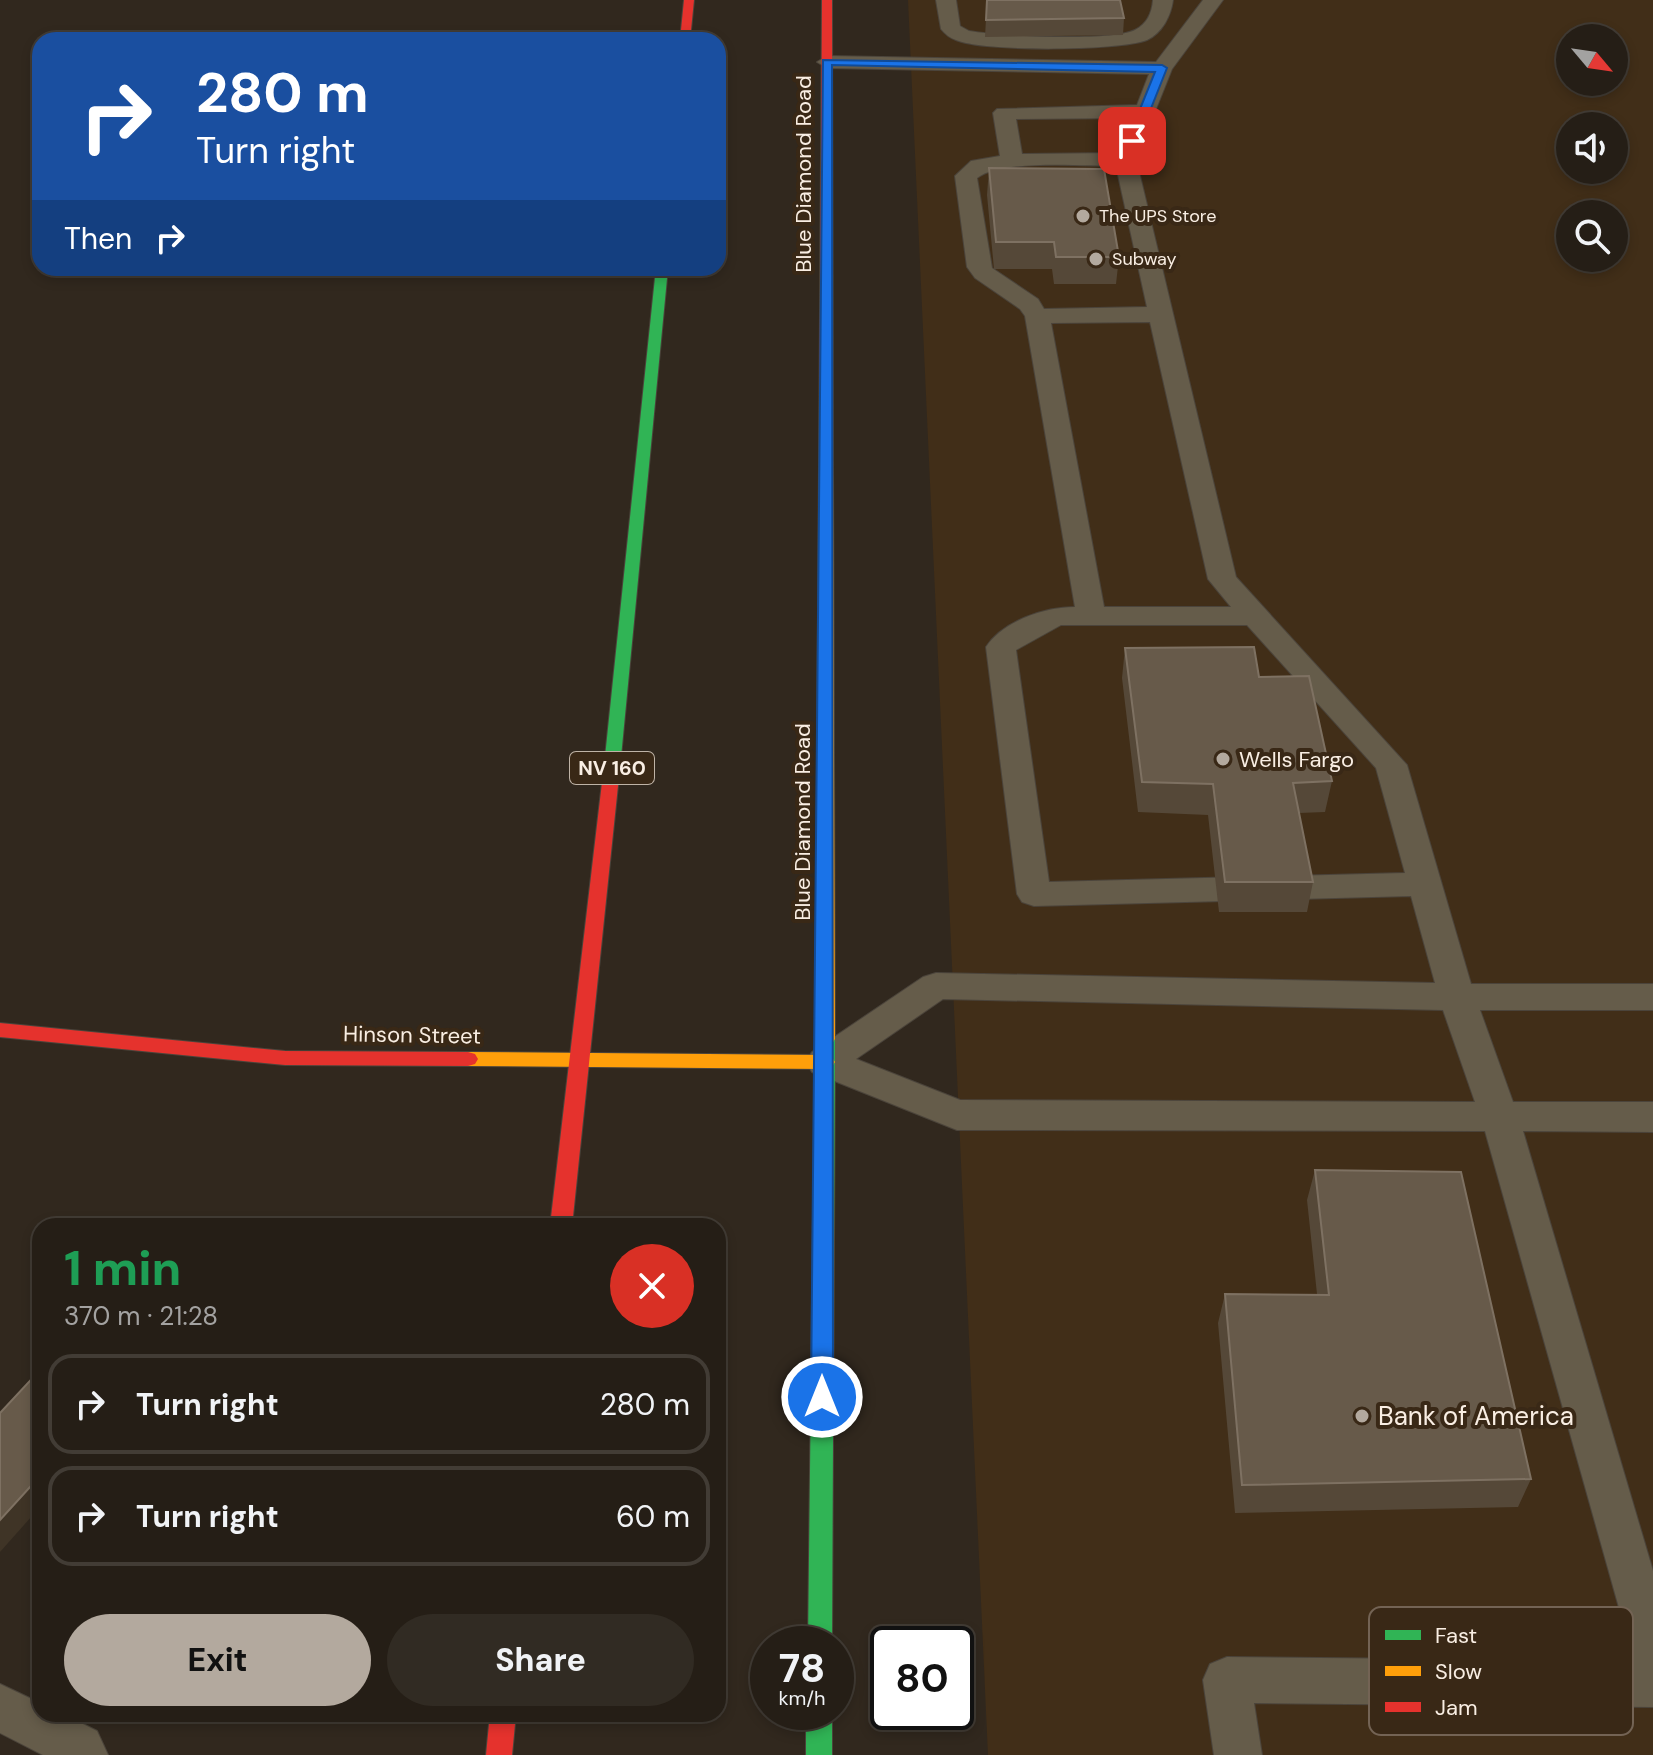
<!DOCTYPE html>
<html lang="en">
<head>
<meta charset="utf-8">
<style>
	:root { --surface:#251e16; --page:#312b23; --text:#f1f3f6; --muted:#a3a2a1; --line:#423c35; --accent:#b3a99e }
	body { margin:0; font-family:"DM Sans",sans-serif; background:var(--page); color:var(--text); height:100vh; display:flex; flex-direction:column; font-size:30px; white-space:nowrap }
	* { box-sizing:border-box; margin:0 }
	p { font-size:26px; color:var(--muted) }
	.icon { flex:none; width:44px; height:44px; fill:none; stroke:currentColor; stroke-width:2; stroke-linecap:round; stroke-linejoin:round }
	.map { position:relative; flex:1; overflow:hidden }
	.details { position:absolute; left:32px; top:1218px; width:694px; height:504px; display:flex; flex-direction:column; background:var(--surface); border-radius:24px; box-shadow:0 4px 12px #0003,0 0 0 2px var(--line) }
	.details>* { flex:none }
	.banner { position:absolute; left:32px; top:32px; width:694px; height:244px; border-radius:24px; box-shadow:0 4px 12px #0003,0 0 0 2px var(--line); background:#1a4fa0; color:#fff; overflow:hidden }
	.needle { width:52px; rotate:119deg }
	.tools { position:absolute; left:1556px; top:24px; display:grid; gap:16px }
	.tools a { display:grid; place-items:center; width:72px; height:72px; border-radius:50%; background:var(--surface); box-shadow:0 4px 12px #0003,0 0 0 2px var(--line); font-size:40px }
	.speed { position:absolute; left:750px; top:1626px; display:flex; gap:16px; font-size:40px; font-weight:700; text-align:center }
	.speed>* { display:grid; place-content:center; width:104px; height:104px; border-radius:50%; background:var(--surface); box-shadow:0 4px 12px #0003,0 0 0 2px var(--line); line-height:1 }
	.speed small { font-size:20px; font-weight:400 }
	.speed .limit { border:4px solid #111; border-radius:12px; background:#fff; color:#111 }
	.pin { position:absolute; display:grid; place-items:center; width:68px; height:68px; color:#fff; margin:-34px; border-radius:16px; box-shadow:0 4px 12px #0006 }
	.me { position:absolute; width:88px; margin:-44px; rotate:0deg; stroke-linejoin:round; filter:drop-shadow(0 0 6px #0008) }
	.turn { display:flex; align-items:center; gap:28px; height:168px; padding:0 32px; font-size:36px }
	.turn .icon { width:104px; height:104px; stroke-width:2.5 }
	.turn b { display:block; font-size:56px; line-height:68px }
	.then { display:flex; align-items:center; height:76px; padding:0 32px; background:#0003; gap:16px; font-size:30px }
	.round { display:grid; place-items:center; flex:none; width:84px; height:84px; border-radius:42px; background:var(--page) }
	.summary { display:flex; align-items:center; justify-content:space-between; height:136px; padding:0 32px }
	h1 { font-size:48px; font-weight:800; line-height:60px; color:#1e9e55 }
	.cta { display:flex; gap:16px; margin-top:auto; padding:16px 32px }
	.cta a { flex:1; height:92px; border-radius:48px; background:var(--accent); color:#111; font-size:32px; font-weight:800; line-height:92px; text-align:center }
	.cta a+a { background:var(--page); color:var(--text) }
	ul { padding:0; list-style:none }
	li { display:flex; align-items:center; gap:24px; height:100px; margin:0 16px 12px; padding:0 16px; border:4px solid var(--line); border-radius:24px }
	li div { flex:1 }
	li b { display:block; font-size:30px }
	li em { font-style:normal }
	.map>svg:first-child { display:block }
	.built { fill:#412e18; fill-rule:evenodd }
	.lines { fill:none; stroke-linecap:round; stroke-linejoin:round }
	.lane-casing { stroke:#4b443b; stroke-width:2 }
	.fast-casing { stroke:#4b443b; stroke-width:2 }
	.slow-casing { stroke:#4b443b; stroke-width:2 }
	.jam-casing { stroke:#4b443b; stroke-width:2 }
	.lane { fill:#655c4a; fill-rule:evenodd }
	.fast { fill:#30b455; fill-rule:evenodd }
	.slow { fill:#ff9f0a; fill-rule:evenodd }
	.jam { fill:#e5322d; fill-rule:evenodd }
	.wall { fill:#554838 }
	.shaded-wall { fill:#3f3426 }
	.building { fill:#675a4a; stroke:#7e7162; stroke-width:2 }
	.route { fill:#1a73e8; stroke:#114b97; stroke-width:2 }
	.poi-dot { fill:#b3a99e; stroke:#392816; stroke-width:3 }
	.labels { text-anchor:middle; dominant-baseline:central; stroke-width:8; stroke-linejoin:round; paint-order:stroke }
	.far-poi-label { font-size:18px; fill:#f9eee3; stroke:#392816; text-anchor:start }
	.shield { fill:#392816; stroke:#bfb3a6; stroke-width:2 }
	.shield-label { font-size:20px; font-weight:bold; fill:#f9eee3 }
	.street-label { font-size:22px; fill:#f9eee3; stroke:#392816 }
	.poi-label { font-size:22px; fill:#f9eee3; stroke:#392816; text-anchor:start }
	.near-poi-label { font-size:26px; fill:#f9eee3; stroke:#392816; text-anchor:start }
	.key { fill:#392816; stroke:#736354; stroke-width:2 }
	.key-label { font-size:22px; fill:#f9eee3 }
</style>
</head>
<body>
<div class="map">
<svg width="1653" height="1755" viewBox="0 0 1653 1755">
	<rect width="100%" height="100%" fill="#31281e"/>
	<path class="built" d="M 908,0 L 1653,0 L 1653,1755 L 988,1755 ZM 1570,38 L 1614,38 L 1614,82 L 1570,82 ZM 1570,126 L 1614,126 L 1614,170 L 1570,170 ZM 1570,214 L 1614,214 L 1614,258 L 1570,258 Z"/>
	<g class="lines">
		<defs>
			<path id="lane" d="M 936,0 L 956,0 L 960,26 L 969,31 C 997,36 1112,42 1135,30 C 1147,24 1152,13 1153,0 L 1173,0 C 1171,16 1162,33 1147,40 C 1118,51 984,52 956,40 C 950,38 945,34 941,29 Z
				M 1203,0 L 1223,0 L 1172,69 L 1136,159 L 1236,577 L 1407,765 L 1471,984 L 1653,984 L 1653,1010 L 1480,1010 L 1513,1102 L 1653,1102 L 1653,1132 L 1523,1131 L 1653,1571 L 1653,1707 L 1254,1703 L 1262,1755 L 1214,1755 L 1203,1680 L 1210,1664 L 1227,1657 L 1634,1661 L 1485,1131 L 957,1130 L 812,1072 L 806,1062 L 812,1052 L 923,977 L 936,973 L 1435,983 L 1411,896 L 1034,906 L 1022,902 L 1017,894 L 986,647 C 1003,621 1045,607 1075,607 L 1025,316 L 1020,309 L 975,278 L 967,267 L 955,176 L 971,161 L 1000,156 L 993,113 L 997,109 L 1137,105 L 1149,74 L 827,68 L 817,62 L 827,56 L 1156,62 ZM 1131,118 L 1117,153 L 1022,154 L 1016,119 ZM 1116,166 L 1147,307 L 1044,309 L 1038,299 L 992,268 L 977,178 C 1002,159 1082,166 1116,166 ZM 1150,322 L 1208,579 L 1231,607 L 1104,607 L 1051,323 ZM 1061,625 L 1247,625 L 1376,768 L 1405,873 L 1049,882 L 1016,650 ZM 943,999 L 1443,1010 L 1475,1102 L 960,1100 L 856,1059 Z
				M 0,1684 L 40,1703 L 40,1714 L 63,1714 L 97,1731 L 108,1755 L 43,1755 L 0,1733 Z"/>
			<path id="fast" d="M 656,268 L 668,268 L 621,757 L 613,763 L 605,757 Z
				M 825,1032 L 832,1034 L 835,1039 L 832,1644 L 808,1644 L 815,1039 L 818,1034 Z
				M 806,1712 L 832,1712 L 832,1755 L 806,1755 Z"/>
			<path id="slow" d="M 826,461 L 833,465 L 835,1039 L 832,1044 L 818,1044 L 815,1039 L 819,465 Z
				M 468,1052 L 825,1055 L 832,1057 L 835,1062 L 832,1067 L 825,1069 L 468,1066 L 461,1064 L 458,1059 L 461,1054 Z"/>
			<path id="jam" d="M 684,0 L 694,0 L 690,40 L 680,40 Z
				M 822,0 L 832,0 L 833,465 L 826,469 L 819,465 Z
				M 613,751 L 621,757 L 572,1226 L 550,1226 L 605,757 Z
				M 0,1023 L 285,1051 L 468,1052 L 475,1054 L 478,1059 L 475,1064 L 468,1066 L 285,1065 L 0,1037 Z
				M 490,1714 L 516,1714 L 512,1755 L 486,1755 Z"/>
		</defs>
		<use href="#lane" class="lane-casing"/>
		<use href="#fast" class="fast-casing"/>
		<use href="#slow" class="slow-casing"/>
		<use href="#jam" class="jam-casing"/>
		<use href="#lane" class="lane"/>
		<use href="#fast" class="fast"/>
		<use href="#slow" class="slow"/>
		<use href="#jam" class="jam"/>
	</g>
	<path class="wall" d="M 987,0 L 1124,18 L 1123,35 L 985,37 Z
		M 989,168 L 1119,257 L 1116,284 L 1054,284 L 1052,269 L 994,269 L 987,195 Z
		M 1125,648 L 1259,677 L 1332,781 L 1325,812 L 1299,813 L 1313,882 L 1307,912 L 1219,912 L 1208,815 L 1138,812 L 1122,678 Z
		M 1315,1170 L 1531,1479 L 1518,1507 L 1235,1513 L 1218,1323 L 1225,1294 L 1317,1294 L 1307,1200 Z"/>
	<path class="shaded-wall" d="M 40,1476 L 40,1507 L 0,1552 L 0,1520 Z"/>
	<path class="building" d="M 987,0 L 1120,0 L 1124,18 L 986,20 Z
		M 989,168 L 1104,169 L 1119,257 L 1056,257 L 1054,242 L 996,242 Z
		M 1254,647 L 1259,677 L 1309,676 L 1332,781 L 1293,783 L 1313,882 L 1225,882 L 1213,784 L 1142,782 L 1125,648 Z
		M 1315,1170 L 1461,1172 L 1531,1479 L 1242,1485 L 1225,1294 L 1329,1295 Z
		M 40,1370 L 40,1476 L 0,1520 L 0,1413 Z"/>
	<path class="route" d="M 823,60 L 1162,65 L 1167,68 L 1138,141 L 1132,145 L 1127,141 L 1155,72 L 832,65 L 833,1397 L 830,1404 L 822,1407 L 814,1404 L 811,1397 Z"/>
	<g class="poi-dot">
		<circle cx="1083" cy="216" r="8"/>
		<circle cx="1096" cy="259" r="8"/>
		<circle cx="1223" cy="759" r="8"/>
		<circle cx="1362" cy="1416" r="8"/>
	</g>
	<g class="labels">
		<g class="far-poi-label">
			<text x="1099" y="216">The UPS Store</text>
			<text x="1112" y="259">Subway</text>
		</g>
		<rect class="shield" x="570" y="752" width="84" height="32" rx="6"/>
		<g class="shield-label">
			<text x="612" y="768">NV 160</text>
		</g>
		<g class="street-label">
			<text transform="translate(803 174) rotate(-90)">Blue Diamond Road</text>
			<text transform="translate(802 822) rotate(-90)">Blue Diamond Road</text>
			<text transform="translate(412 1035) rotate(1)">Hinson Street</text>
		</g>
		<g class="poi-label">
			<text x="1239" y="759">Wells Fargo</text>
		</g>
		<g class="near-poi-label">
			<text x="1378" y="1416">Bank of America</text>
		</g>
	</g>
	<rect x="1369" y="1607" width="264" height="128" rx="12" class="key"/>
	<rect x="1385" y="1630" width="36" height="10" fill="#30b455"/>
	<rect x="1385" y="1666" width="36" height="10" fill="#ff9f0a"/>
	<rect x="1385" y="1702" width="36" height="10" fill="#e5322d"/>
	<g class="key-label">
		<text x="1435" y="1643">Fast</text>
		<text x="1435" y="1679">Slow</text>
		<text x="1435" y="1715">Jam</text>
	</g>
</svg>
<div class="tools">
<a><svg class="needle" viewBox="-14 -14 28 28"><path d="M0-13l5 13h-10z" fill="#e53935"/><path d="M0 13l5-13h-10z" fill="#a3a2a1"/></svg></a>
<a><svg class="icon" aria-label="sound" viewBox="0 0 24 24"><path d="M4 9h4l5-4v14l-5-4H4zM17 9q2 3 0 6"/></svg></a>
<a><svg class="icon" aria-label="search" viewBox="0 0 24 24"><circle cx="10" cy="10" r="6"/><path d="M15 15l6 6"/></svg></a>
</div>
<div class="speed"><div>78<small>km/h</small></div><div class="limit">80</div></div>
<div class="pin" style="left:1132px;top:141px;background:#d93025"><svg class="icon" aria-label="arrive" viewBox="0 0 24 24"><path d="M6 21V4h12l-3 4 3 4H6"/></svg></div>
<svg class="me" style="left:822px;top:1397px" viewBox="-20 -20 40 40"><circle r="17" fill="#1a73e8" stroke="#fff" stroke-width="3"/><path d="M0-11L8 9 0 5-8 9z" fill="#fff"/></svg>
<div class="banner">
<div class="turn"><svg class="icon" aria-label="right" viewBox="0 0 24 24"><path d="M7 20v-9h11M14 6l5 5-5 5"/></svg><div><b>280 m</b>Turn right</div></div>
<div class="then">Then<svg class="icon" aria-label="right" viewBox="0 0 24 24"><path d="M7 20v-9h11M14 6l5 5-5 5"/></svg></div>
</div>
<section class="details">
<div class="summary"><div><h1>1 min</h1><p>370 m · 21:28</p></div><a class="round" style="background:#d93025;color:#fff"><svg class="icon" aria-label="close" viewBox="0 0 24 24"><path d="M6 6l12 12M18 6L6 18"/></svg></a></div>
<ul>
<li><svg class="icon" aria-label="right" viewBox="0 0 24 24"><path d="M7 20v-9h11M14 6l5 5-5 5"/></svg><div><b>Turn right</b></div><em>280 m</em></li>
<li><svg class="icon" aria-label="right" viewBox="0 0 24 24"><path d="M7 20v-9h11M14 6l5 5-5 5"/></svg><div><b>Turn right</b></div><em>60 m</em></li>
</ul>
<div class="cta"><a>Exit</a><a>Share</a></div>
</section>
</div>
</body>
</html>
